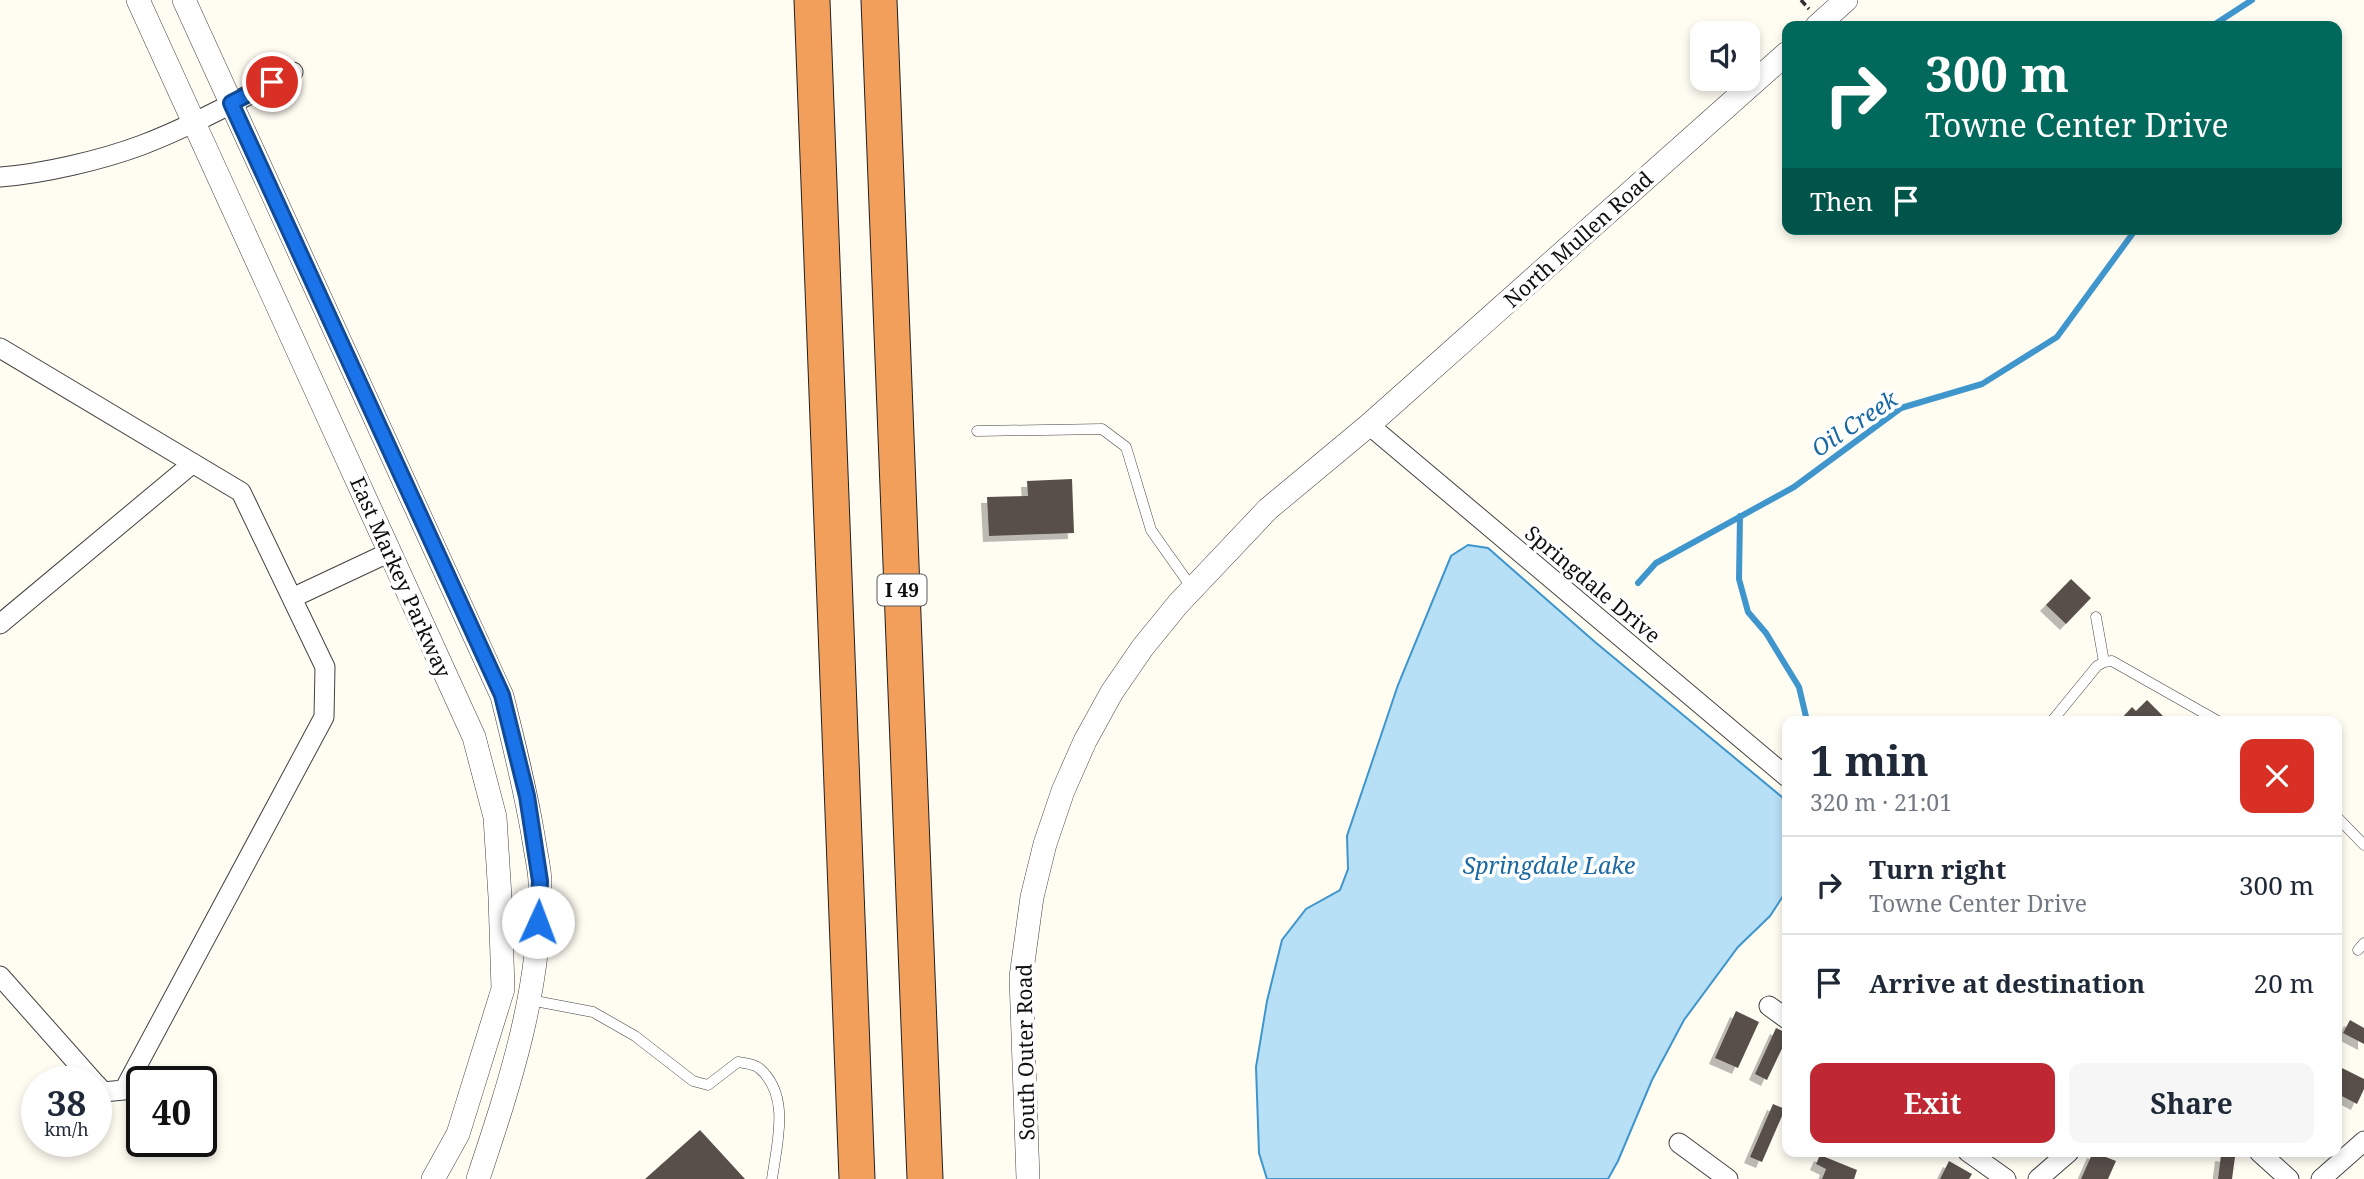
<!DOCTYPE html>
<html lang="en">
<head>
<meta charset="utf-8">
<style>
	:root { --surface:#fff; --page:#f6f6f7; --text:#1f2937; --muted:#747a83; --line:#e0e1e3; --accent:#bf2832 }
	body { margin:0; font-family:"Noto Serif",serif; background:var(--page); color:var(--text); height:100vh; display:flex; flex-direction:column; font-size:26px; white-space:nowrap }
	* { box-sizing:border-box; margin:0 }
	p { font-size:23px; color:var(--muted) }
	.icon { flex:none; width:38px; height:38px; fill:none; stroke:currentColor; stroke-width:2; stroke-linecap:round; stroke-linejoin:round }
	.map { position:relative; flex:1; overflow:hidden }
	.side { position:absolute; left:1782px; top:716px; width:560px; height:441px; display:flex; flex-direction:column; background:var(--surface); border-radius:14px; box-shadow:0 4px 10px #0003 }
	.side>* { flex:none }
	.hud { position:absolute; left:1782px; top:21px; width:560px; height:214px; border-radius:14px; box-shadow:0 4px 10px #0003; background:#00695c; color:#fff; overflow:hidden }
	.fabs { position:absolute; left:1690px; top:21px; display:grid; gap:14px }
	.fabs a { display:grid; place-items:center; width:70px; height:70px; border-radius:14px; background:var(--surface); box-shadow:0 4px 10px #0003; font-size:35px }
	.speed { position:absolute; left:21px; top:1066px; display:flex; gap:14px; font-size:35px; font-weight:700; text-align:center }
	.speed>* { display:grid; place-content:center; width:91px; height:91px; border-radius:50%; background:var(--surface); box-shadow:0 4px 10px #0003; line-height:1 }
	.speed small { font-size:18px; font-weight:400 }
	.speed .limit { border:4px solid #111; border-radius:10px; background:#fff; color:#111 }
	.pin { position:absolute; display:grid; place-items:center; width:60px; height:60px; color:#fff; margin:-30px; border:4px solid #fff; border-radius:50%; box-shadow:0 2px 7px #0007 }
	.me { position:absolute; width:77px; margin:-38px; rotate:2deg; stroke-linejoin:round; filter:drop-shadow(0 0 5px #0008) }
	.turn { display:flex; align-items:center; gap:24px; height:147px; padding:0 28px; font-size:32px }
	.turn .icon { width:91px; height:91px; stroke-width:2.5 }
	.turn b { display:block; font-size:49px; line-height:60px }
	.then { display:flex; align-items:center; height:66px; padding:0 28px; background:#0003; gap:14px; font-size:26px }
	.round { display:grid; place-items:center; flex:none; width:74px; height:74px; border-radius:14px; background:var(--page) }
	.overview { display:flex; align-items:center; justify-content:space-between; height:119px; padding:0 28px }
	h1 { font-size:42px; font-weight:700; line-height:52px }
	.primary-button { display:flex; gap:14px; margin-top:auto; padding:14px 28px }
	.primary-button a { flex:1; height:80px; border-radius:14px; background:var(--accent); color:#fff; font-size:28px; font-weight:700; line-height:80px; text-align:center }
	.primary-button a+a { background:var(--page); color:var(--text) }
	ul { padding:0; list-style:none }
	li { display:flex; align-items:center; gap:21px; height:98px; padding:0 28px; border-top:2px solid var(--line) }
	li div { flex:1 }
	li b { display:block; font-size:26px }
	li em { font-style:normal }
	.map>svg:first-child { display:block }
	.water { fill:#b7dff6; stroke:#3f96cc; stroke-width:2 }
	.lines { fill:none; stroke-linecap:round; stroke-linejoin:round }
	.stream { stroke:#3f96cc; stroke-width:6 }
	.building { fill:#58504c; filter:url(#shadow) }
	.service-casing { stroke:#424242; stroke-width:11 }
	.minor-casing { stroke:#424242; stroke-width:21 }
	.tertiary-casing { stroke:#424242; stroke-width:24 }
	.motorway-casing { stroke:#202020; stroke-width:37 }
	.path { stroke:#313131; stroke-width:3.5; stroke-dasharray:7 3.5; stroke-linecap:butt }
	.service { stroke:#fff; stroke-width:10 }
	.minor { stroke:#fff; stroke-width:19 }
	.tertiary { stroke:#fff; stroke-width:23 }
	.motorway { stroke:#f29f5c; stroke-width:35 }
	.route-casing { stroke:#114b97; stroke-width:18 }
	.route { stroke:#1a73e8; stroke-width:12 }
	.labels { text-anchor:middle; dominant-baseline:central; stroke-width:7; stroke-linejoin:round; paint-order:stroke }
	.shield { fill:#fff; stroke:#575757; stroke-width:2 }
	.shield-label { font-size:19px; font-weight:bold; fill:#0f0f0f }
	.street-label { font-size:21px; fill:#0f0f0f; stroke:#fff }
	.water-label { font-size:23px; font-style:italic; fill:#1968a1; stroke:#fff }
</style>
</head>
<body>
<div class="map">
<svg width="2364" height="1179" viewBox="0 0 2364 1179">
	<defs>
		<filter id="shadow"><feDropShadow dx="-6" dy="6" stdDeviation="0" flood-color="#0004"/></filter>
	</defs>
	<rect width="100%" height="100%" fill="#fffcf2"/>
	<path class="water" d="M 1468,545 L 1488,548 L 1595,642 L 1782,797 L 1787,803 L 1787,890 L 1770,916 L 1738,947 L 1684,1020 L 1652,1080 L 1618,1161 L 1608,1179 L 1267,1179 L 1259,1153 L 1256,1067 L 1267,1001 L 1282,940 L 1306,909 L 1340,890 L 1348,869 L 1347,836 L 1398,685 L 1451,556 Z"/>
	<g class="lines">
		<path class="stream" d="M 2212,26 L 2252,0
			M 1740,516 L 1739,579 L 1748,612 L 1766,633 L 1799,687 L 1807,721
			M 1638,583 L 1656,563 L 1794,487 L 1901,408 L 1982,384 L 2057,337 L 2136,229"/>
	</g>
	<path class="building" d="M 1072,479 L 1074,533 L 989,536 L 987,497 L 1028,496 L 1027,481 Z
		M 2071,579 L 2091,598 L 2066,624 L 2046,605 Z
		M 2147,700 L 2168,721 L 2126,721 L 2122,718 L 2132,707 L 2136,711 Z
		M 1736,1011 L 1759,1022 L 1738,1068 L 1715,1058 Z
		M 2350,1020 L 2364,1028 L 2364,1044 L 2343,1033 Z
		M 1776,1028 L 1787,1033 L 1787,1038 L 1767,1080 L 1755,1074 Z
		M 2336,1065 L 2364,1079 L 2364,1089 L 2357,1104 L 2336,1093 Z
		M 1773,1104 L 1785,1109 L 1762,1162 L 1750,1157 Z
		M 700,1130 L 745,1179 L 645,1179 Z
		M 2093,1152 L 2116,1161 L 2108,1179 L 2081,1179 Z
		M 1820,1155 L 1857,1170 L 1854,1179 L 1822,1179 L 1826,1169 L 1816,1164 Z
		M 2221,1155 L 2235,1157 L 2232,1179 L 2218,1179 Z
		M 1949,1161 L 1972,1174 L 1969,1179 L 1940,1179 Z"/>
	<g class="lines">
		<defs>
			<path id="service" d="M 977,431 L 1102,429 L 1126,447 L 1151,530 L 1192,588
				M 2096,617 L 2104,662
				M 2052,721 L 2097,666 L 2104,662 L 2112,661 L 2218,721
				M 2336,816 L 2364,845
				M 2358,950 L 2364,943
				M 530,1000 L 593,1012 L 635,1036 L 693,1081 L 708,1085 L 738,1062 C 745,1063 754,1064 759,1068 C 791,1095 777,1143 772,1179"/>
			<path id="minor" d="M 0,177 C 42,174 102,160 142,145 C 194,125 244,97 293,72
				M 0,348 L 241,492 L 325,667 L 324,717 L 124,1090 L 103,1092 L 96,1084
				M 1369,425 L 1787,777
				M 292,598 L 390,552
				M 0,624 L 193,463
				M 0,976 L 94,1082
				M 1769,1006 L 1787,1019
				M 1679,1143 L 1728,1179
				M 1968,1152 L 2006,1179
				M 2259,1152 L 2289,1179
				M 2038,1179 L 2069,1152
				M 2321,1179 L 2364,1141"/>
			<path id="tertiary" d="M 138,0 L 474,737 L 495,817 L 500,897 L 503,989 L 458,1134 L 433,1179
				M 184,0 L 502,696 C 514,744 526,792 534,841 C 536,855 540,870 540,883 C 541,989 511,1080 478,1179
				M 1817,26 L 1846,0
				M 1028,1179 L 1021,977 L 1032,897 L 1045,844 L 1063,791 L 1085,741 L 1112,692 L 1143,647 L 1178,604 L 1268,509 L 1369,425 L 1787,53"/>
			<path id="motorway" d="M 812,0 L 857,1179
				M 879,0 L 925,1179"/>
		</defs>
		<use href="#service" class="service-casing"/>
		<use href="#minor" class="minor-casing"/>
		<use href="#tertiary" class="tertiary-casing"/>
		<use href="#motorway" class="motorway-casing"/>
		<path class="path" d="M 1801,0 L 1809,9"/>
		<use href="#service" class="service"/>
		<use href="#minor" class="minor"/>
		<use href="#tertiary" class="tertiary"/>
		<use href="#motorway" class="motorway"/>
	</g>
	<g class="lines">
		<defs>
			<path id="route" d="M 272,82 L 231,103 L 502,695 L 527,796 L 540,881 L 538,922"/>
		</defs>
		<use href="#route" class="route-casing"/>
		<use href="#route" class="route"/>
	</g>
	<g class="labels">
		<rect class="shield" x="877.5" y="574.5" width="49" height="31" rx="5"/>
		<g class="shield-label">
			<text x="902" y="590">I 49</text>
		</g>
		<g class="street-label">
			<text transform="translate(1578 239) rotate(-42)">North Mullen Road</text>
			<text transform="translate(401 577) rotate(66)">East Markey Parkway</text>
			<text transform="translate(1593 584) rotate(40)">Springdale Drive</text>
			<text transform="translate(1025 1052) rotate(-91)">South Outer Road</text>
		</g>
		<g class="water-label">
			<text transform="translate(1854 423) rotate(-34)">Oil Creek</text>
			<text x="1549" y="865">Springdale Lake</text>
		</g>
	</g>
</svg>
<div class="fabs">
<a><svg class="icon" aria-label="sound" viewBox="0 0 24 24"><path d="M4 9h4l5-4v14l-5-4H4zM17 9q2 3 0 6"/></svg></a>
</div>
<div class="speed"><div>38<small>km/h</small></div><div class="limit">40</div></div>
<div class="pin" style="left:272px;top:82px;background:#d93025"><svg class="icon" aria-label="arrive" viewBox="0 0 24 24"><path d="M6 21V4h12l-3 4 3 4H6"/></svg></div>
<svg class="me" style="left:538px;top:922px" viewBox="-20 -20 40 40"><circle r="19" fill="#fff"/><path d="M0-13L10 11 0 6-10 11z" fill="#1a73e8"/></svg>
<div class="hud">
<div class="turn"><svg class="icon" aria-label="right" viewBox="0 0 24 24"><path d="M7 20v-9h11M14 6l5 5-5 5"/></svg><div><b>300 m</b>Towne Center Drive</div></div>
<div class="then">Then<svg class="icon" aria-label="arrive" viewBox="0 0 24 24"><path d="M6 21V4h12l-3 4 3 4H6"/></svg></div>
</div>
<section class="side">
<div class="overview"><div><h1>1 min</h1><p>320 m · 21:01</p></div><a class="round" style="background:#d93025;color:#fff"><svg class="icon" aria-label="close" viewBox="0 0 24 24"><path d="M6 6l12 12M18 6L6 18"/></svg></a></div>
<ul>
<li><svg class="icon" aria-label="right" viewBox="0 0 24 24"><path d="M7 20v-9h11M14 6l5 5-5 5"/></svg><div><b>Turn right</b><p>Towne Center Drive</p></div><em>300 m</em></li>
<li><svg class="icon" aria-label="arrive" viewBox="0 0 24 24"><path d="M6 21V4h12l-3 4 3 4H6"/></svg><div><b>Arrive at destination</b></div><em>20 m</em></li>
</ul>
<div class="primary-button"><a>Exit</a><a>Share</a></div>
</section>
</div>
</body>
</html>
